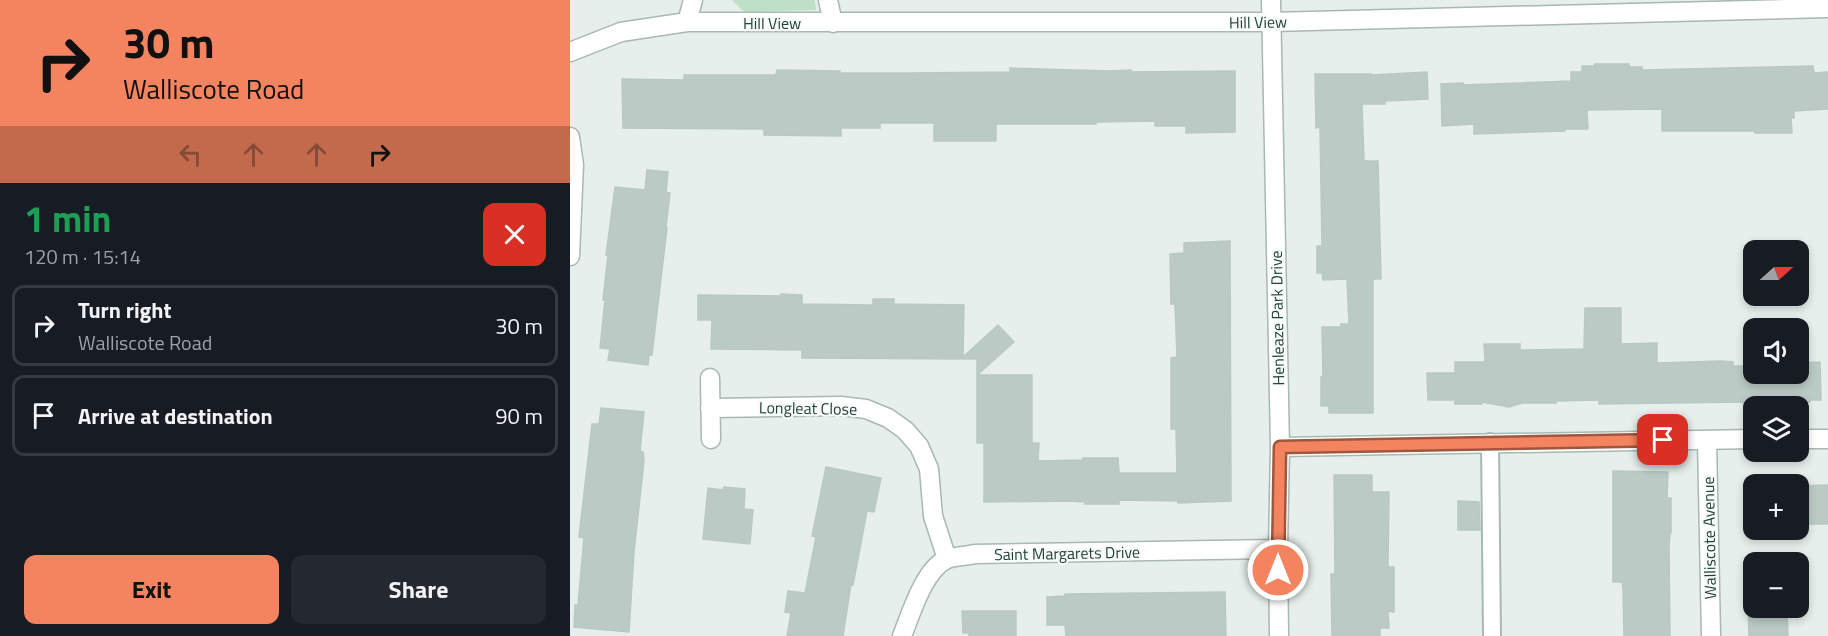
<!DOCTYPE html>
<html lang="en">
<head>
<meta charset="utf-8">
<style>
	:root { --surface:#171b24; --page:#242831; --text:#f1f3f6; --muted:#9ea1a6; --line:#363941; --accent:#f4845f }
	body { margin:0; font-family:"Titillium Web",sans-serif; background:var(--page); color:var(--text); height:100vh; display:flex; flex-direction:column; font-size:22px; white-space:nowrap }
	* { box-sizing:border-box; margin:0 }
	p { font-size:20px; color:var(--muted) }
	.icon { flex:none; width:33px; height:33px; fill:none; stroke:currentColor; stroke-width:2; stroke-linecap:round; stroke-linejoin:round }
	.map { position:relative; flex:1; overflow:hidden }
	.side { display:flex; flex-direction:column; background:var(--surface); width:570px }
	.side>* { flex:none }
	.top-card { background:#f4845f; color:#111; overflow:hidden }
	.needle { width:39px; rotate:69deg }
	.buttons { position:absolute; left:1173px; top:240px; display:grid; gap:12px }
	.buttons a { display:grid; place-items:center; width:66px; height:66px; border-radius:12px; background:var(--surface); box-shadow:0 3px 9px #0003; font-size:30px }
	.pin { position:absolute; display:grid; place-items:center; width:51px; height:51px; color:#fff; margin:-26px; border-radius:12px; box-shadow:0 3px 9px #0006 }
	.me { position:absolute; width:66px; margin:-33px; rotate:0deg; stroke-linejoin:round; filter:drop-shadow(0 0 4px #0008) }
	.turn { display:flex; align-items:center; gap:21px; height:126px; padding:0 24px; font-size:27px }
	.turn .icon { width:78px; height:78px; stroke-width:2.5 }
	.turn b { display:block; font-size:42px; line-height:51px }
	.lanes { display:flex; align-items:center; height:57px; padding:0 24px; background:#0003; justify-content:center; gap:30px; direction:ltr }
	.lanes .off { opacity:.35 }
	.round { display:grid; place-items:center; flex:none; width:63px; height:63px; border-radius:12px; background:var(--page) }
	.headline { display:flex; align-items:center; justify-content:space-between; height:102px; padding:0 24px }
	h1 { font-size:36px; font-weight:700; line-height:45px; color:#1e9e55 }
	.action { display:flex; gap:12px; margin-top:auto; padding:12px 24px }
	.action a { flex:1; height:69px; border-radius:12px; background:var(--accent); color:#111; font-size:24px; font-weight:700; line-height:69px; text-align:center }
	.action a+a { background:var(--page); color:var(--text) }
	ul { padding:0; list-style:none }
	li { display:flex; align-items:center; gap:18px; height:81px; margin:0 12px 9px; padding:0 12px; border:3px solid var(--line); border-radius:12px }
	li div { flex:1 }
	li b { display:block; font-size:22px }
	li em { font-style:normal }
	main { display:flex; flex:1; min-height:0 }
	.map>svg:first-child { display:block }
	.green { fill:#bfe0c8 }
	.building { fill:#bbcac4; stroke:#b8c9c2; stroke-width:1.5 }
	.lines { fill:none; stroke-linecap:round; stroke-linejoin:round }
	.lane-casing { stroke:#a8b8b2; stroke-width:20 }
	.street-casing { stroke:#a8b8b2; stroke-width:21 }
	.lane { stroke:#fff; stroke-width:16 }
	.street { stroke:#fff; stroke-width:18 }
	.route-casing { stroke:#9f563e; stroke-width:15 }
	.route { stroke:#f4845f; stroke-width:10 }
	.labels { text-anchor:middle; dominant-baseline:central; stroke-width:4.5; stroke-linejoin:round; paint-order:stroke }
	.street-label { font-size:16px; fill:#24423a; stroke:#f7fbf9 }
</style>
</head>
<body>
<main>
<section class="side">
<div class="top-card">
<div class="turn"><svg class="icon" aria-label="right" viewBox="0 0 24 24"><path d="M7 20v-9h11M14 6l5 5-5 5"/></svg><div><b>30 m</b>Walliscote Road</div></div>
<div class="lanes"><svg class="icon off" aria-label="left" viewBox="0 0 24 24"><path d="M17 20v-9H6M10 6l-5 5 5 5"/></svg><svg class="icon off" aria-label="ahead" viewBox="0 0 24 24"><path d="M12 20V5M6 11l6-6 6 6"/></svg><svg class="icon off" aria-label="ahead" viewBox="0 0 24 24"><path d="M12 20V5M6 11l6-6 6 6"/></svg><svg class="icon" aria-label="right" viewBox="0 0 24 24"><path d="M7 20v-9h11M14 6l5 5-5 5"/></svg></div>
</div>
<div class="headline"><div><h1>1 min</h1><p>120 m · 15:14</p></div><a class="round" style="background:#d93025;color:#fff"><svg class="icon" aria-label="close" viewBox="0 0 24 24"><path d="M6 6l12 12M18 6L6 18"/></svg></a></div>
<ul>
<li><svg class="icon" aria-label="right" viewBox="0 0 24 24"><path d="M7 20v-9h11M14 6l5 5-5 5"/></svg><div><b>Turn right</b><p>Walliscote Road</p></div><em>30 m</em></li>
<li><svg class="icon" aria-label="arrive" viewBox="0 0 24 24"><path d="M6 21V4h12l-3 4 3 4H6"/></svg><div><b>Arrive at destination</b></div><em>90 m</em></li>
</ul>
<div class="action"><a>Exit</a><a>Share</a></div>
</section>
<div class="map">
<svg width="1258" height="636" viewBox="0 0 1258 636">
	<rect width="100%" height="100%" fill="#e6efeb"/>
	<path class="green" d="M 162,0 L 245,0 L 246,10 L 174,12 Z"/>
	<path class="building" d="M 1025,64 L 1059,64 L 1059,67 L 1072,67 L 1072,70 L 1243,66 L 1244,73 L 1258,72 L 1258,109 L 1224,111 L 1224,118 L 1221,118 L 1222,133 L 1185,133 L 1184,131 L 1092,131 L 1092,109 L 1017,110 L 1018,129 L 995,129 L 995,131 L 904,134 L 904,124 L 872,126 L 871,84 L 893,83 L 893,85 L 1001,81 L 1001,72 L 1012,72 L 1012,66 L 1024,66 Z
		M 440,68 L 538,71 L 561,70 L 561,72 L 665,71 L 665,132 L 616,133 L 616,126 L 585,126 L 585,121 L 526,122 L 526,124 L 426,124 L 426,141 L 364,141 L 364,123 L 310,123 L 310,128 L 271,128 L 271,136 L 194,135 L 194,129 L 53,128 L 52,79 L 114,80 L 114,75 L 206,75 L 207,70 L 270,71 L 270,73 L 338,73 L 440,72 Z
		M 857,72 L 858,99 L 815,101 L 815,104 L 792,104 L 794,161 L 808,161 L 811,279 L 803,279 L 803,413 L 759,413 L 759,406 L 751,406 L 751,377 L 753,377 L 752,327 L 771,327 L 771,324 L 779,324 L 777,279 L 753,280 L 752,273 L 747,273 L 747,246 L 752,246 L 750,127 L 746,128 L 745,74 L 801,74 L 801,75 Z
		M 77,170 L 98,172 L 96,192 L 100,193 L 96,227 L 97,228 L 82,355 L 79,355 L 78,365 L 38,360 L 40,349 L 30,348 L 35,300 L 33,300 L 38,255 L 36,255 L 45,187 L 75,190 Z
		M 660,241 L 661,501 L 608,503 L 608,501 L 549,500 L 549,504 L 515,504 L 515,502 L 501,501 L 414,502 L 414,443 L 407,443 L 407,375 L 462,375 L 462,443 L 469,443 L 468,461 L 512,460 L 513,458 L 548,458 L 549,473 L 607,473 L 606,429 L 601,429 L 601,358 L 607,357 L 605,304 L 601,304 L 600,254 L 614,253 L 614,243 Z
		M 211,294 L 232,295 L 232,304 L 303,305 L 303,299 L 324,299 L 324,304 L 394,305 L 393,357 L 428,325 L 444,342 L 407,375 L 407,359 L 232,358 L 232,350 L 141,349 L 142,320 L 128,320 L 128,295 L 211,296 Z
		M 1015,308 L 1051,308 L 1051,344 L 1087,343 L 1087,363 L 1151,361 L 1163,362 L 1163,366 L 1184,366 L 1184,374 L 1228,374 L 1228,363 L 1250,362 L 1251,400 L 1240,400 L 1240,402 L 1230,403 L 1199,404 L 1173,404 L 1173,402 L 1029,404 L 1029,400 L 986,401 L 986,403 L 952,403 L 939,407 L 912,402 L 912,404 L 885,404 L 885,400 L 858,400 L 857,373 L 885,373 L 885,362 L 915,362 L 914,344 L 950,344 L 950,350 L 1014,349 Z
		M 31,408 L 74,412 L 70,451 L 73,452 L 74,461 L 64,552 L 59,632 L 4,627 L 5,605 L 8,605 L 14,538 L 9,537 L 22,424 L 29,424 Z
		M 256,467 L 311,478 L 304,512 L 297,511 L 283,585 L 281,584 L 273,636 L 217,636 L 221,613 L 215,612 L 218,591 L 235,593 L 246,537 L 242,536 Z
		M 1043,471 L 1098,472 L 1097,498 L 1101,498 L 1101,533 L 1100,533 L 1099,547 L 1100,636 L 1054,636 L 1053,588 L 1052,582 L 1043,582 Z
		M 764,475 L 802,475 L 802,492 L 819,492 L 818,567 L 824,567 L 824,612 L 818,611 L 819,628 L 810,628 L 810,636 L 762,636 L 761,574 L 765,574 Z
		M 1258,485 L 1258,524 L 1228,524 L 1228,486 Z
		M 154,487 L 175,489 L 174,509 L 183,510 L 180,544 L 133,539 L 138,488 L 153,490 Z
		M 888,501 L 909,502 L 910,530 L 888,530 Z
		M 655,592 L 656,636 L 496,636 L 495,625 L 477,625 L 477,597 L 495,596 L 495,594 Z
		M 1178,608 L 1217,608 L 1218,636 L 1179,636 Z
		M 392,611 L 446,611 L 446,636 L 399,636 L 399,633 L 393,633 Z"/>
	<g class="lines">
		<defs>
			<path id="lane" d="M 920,442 L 922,636"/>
			<path id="street" d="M 258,0 L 263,23
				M 701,0 L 710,447 L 708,549 L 709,636
				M 117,22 L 123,0
				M 0,52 L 51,32 L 117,22 L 701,22 L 1258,8
				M 0,137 L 4,165 L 0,256
				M 140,378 L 141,439
				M 140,408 L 271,406 L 296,409 L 318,418 L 335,430 L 349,446 L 359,469 L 363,516 L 377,559
				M 1228,439 L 1258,439
				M 1137,440 L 1141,636
				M 710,447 L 1184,439
				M 332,636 C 341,614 354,569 377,559 C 385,556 397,556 405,554 L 708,549"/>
		</defs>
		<use href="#lane" class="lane-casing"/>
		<use href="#street" class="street-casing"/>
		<use href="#lane" class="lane"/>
		<use href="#street" class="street"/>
	</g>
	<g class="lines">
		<defs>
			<path id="route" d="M 708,570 L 710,447 L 1093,440"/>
		</defs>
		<use href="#route" class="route-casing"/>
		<use href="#route" class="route"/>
	</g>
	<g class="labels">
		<g class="street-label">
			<text transform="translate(688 22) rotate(-1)">Hill View</text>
			<text x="202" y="23">Hill View</text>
			<text transform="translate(707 318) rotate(-91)">Henleaze Park Drive</text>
			<text transform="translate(238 408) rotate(1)">Longleat Close</text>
			<text transform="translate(1139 538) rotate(-91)">Walliscote Avenue</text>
			<text transform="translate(497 553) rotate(-1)">Saint Margarets Drive</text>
		</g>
	</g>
</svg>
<div class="buttons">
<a><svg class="needle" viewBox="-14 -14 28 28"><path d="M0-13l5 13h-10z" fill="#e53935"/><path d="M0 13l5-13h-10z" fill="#9ea1a6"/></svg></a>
<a><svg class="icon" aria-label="sound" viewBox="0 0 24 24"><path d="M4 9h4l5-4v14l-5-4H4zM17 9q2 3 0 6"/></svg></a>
<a><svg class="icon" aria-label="layers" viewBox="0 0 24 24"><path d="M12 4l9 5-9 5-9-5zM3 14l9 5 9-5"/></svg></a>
<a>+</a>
<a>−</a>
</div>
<div class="pin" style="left:1093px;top:440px;background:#d93025"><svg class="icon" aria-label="arrive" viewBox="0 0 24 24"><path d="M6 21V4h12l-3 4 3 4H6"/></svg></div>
<svg class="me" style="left:708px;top:570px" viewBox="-20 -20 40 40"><circle r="17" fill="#f4845f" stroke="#fff" stroke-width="3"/><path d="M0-11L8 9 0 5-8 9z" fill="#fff"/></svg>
</div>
</main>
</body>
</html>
